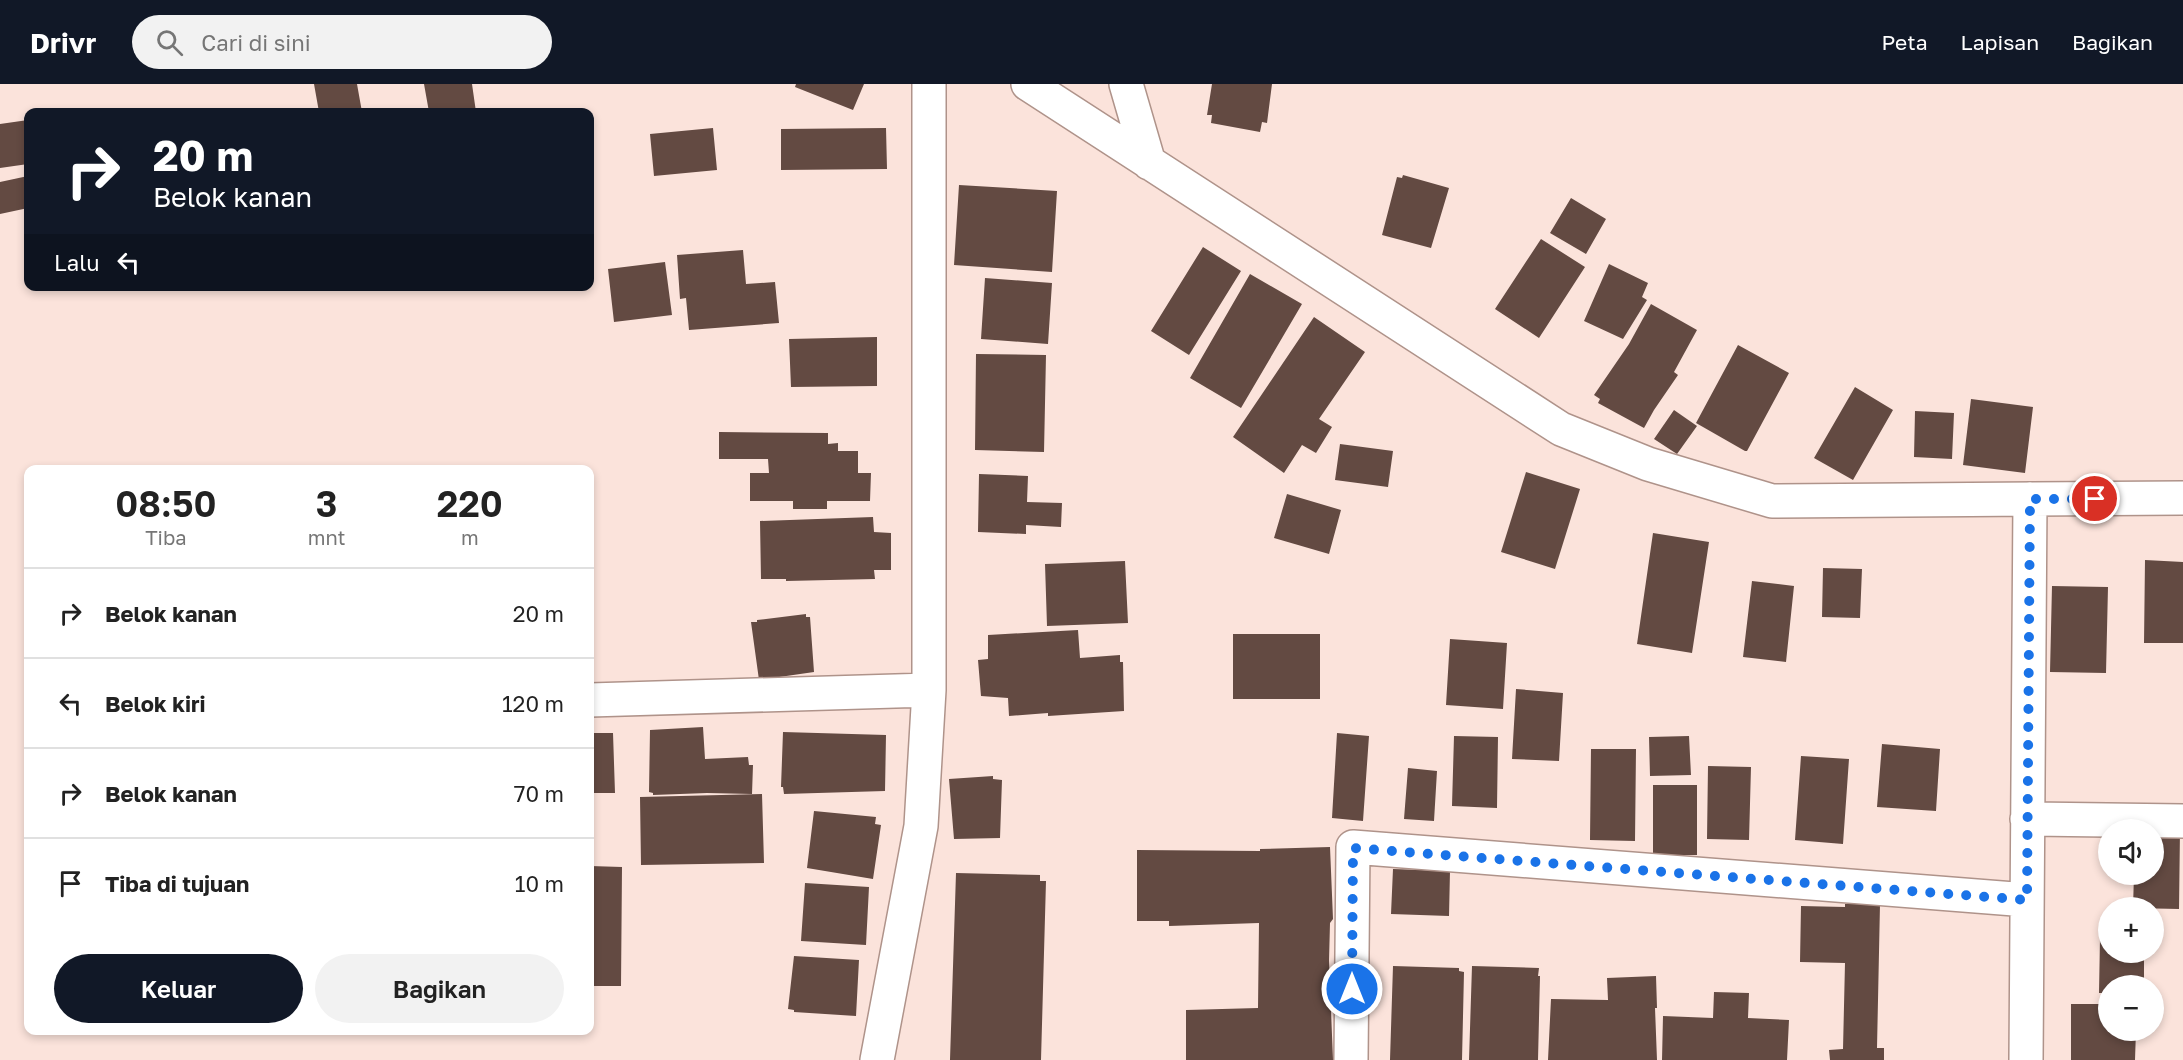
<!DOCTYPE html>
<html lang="id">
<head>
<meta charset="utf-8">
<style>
	:root { --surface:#fff; --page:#f2f2f2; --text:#222; --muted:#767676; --line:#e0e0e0; --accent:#111827 }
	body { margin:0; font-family:"Golos Text",sans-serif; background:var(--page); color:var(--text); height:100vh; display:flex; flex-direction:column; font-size:22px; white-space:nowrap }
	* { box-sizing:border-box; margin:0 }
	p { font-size:20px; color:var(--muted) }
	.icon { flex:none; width:33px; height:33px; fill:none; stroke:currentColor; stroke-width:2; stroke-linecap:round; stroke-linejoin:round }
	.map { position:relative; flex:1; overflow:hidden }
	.drawer { position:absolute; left:24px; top:381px; width:570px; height:570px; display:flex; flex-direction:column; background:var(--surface); border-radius:12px; box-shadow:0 3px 9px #0003 }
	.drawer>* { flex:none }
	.hud { position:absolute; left:24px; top:24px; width:570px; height:183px; border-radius:12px; box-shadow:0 3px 9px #0003; background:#111827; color:#fff; overflow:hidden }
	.buttons { position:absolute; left:2098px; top:735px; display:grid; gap:12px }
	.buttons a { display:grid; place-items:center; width:66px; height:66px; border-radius:50%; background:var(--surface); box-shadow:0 3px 9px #0003; font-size:30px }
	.pin { position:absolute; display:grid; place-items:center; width:51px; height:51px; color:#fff; margin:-26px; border:3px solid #fff; border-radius:50%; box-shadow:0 2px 6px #0007 }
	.me { position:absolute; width:66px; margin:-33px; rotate:0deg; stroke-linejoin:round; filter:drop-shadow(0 0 4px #0008) }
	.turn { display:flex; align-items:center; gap:21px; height:126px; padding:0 30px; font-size:27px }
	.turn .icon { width:78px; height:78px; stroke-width:2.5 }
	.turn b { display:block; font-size:42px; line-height:51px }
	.then { display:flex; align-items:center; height:57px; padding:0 30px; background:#0003; gap:12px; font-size:22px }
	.eta { display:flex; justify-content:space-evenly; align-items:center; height:102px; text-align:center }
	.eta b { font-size:36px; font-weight:600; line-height:42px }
	.primary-button { display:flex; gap:12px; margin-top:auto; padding:12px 30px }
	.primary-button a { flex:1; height:69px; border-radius:36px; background:var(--accent); color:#fff; font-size:24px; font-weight:600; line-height:69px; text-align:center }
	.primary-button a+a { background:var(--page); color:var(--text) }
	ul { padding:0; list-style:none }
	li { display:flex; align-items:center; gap:18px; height:90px; padding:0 30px; border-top:2px solid var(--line) }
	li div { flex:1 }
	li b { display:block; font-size:22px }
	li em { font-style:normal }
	header { display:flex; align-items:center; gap:36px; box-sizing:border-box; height:84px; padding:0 30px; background:var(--accent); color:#fff }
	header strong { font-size:28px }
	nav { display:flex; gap:33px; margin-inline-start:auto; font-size:21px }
	.search { width:420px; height:54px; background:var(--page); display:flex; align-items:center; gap:15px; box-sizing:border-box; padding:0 21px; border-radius:33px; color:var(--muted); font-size:22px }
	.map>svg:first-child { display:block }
	.building { fill:#634a42 }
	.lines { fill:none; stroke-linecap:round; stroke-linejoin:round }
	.minor-casing { stroke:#af938a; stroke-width:36 }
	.minor { stroke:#fff; stroke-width:33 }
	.route { stroke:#1a73e8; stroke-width:10; stroke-dasharray:0 18 }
</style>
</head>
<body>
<header>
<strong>Drivr</strong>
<div class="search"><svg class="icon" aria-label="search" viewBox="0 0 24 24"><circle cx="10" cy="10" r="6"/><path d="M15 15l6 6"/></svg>Cari di sini</div>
<nav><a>Peta</a><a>Lapisan</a><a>Bagikan</a></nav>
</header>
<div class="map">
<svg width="2183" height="976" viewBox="0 0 2183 976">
	<rect width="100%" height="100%" fill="#fbe3db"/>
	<path class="building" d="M 314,0 L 357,0 L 362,28 L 319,28 Z
		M 424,0 L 472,0 L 476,28 L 429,28 Z
		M 796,0 L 864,0 L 853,26 L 795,3 Z
		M 1212,0 L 1272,0 L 1267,39 L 1262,38 L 1260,48 L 1211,39 L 1212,31 L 1207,31 Z
		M 138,25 L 138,28 L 118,28 L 117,27 Z
		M 28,36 L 28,80 L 0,84 L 0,40 Z
		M 713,44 L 717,86 L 654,92 L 650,50 Z
		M 886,44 L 887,85 L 781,86 L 781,45 Z
		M 1403,91 L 1449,104 L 1431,164 L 1382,151 L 1397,93 L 1402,94 Z
		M 28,92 L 28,124 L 0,130 L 0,98 Z
		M 959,101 L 1057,107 L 1052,188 L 954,181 Z
		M 1571,114 L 1606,135 L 1586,170 L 1550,149 Z
		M 1541,155 L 1585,183 L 1539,254 L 1495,225 Z
		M 1203,163 L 1241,187 L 1189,271 L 1151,247 Z
		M 743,166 L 746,200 L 775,198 L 779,239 L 689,246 L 686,214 L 680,215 L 677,171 Z
		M 665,178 L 672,231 L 614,238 L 608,185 Z
		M 1609,180 L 1648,199 L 1642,213 L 1647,216 L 1623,255 L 1584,237 Z
		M 1250,190 L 1302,220 L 1241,324 L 1190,294 Z
		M 985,194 L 1052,199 L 1048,260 L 981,255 Z
		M 1651,220 L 1697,246 L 1674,288 L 1678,291 L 1654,326 L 1644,344 L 1598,319 L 1600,315 L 1594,311 L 1629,260 Z
		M 1314,233 L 1365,268 L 1319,335 L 1332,343 L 1316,369 L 1302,361 L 1284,389 L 1233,353 Z
		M 877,253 L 877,302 L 791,303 L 789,255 Z
		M 1738,261 L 1789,289 L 1747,367 L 1745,367 L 1696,339 Z
		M 976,270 L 1046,271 L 1044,368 L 975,366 Z
		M 1855,303 L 1893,326 L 1853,396 L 1814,374 Z
		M 1971,315 L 2033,323 L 2025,389 L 1963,381 Z
		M 1674,326 L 1697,342 L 1677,370 L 1654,355 Z
		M 1915,327 L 1954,329 L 1952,375 L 1914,373 Z
		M 719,348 L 828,349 L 828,360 L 838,359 L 838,367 L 858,367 L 858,389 L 871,389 L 870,417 L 827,417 L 827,425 L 793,425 L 793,417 L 750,417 L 750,389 L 769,389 L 768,375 L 719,375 Z
		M 1340,360 L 1393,367 L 1388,403 L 1335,396 Z
		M 1526,388 L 1580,405 L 1555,485 L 1501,468 Z
		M 979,390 L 1028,392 L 1027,418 L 1062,419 L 1061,443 L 1026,441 L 1026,450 L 978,448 Z
		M 1287,410 L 1341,426 L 1329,470 L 1274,454 Z
		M 873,433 L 874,448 L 891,449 L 891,486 L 874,486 L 875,495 L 786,497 L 786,495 L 761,495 L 760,437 Z
		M 1653,449 L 1709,458 L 1692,569 L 1637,560 Z
		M 2145,476 L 2183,478 L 2183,559 L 2144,559 Z
		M 1125,477 L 1128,539 L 1047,542 L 1045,480 Z
		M 1823,484 L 1862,485 L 1860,534 L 1822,533 Z
		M 1752,497 L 1794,502 L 1786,578 L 1743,573 Z
		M 2052,502 L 2108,503 L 2106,589 L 2050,588 Z
		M 806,530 L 806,533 L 810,533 L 814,588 L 759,596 L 751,538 L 757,538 L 757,536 Z
		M 1078,546 L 1080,574 L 1120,571 L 1120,578 L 1123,578 L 1124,627 L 1048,632 L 1048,629 L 1009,632 L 1008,614 L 981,612 L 978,576 L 988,575 L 988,551 Z
		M 1233,550 L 1320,550 L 1320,615 L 1233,615 Z
		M 1450,555 L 1507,559 L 1503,625 L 1446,621 Z
		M 1516,605 L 1563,609 L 1559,677 L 1512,675 Z
		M 703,643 L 705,675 L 748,673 L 749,681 L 753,681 L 752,710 L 707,709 L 653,711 L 653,709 L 649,708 L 650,646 Z
		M 783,648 L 886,651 L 885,707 L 784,710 L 783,703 L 781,703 Z
		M 590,649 L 613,649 L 615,709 L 590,709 Z
		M 1337,649 L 1369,652 L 1363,737 L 1332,734 Z
		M 1454,652 L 1498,653 L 1497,724 L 1452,722 Z
		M 1689,652 L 1691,691 L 1650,692 L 1649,653 Z
		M 1882,660 L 1940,665 L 1936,727 L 1877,723 Z
		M 1591,665 L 1636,665 L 1635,757 L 1590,756 Z
		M 1801,672 L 1849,675 L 1843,760 L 1795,756 Z
		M 1708,682 L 1751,683 L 1749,756 L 1707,755 Z
		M 1408,684 L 1437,687 L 1434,737 L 1404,735 Z
		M 993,692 L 993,695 L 1002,696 L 1000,754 L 954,755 L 949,695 Z
		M 1653,701 L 1697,701 L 1697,771 L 1653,771 Z
		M 762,710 L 764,779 L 641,781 L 640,713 Z
		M 814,727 L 876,733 L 875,740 L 881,741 L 873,795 L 807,784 Z
		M 2154,746 L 2180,746 L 2179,825 L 2133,824 L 2134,790 L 2154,790 Z
		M 1330,763 L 1333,835 L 1330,839 L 1329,877 L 1333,976 L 1186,976 L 1186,926 L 1258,924 L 1259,839 L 1169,842 L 1169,837 L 1137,837 L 1137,766 L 1260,767 L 1260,765 Z
		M 590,782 L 622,783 L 621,902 L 590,902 Z
		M 1393,785 L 1450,787 L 1449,832 L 1391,830 Z
		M 956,789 L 1040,791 L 1040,797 L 1046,797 L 1041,976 L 950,976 Z
		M 805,799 L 869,803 L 866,861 L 801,857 Z
		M 1845,820 L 1880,820 L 1877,964 L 1884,964 L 1884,976 L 1830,976 L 1829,966 L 1843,965 L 1845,879 L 1800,878 L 1801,822 L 1845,823 Z
		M 2100,854 L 2109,854 L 2109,868 L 2144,868 L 2144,902 L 2109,902 L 2109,909 L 2099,909 Z
		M 794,872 L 859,876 L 856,932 L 794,928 L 794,926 L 788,925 Z
		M 1393,882 L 1459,884 L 1459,887 L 1464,888 L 1462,976 L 1390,976 Z
		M 1472,882 L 1539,884 L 1538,892 L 1540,892 L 1538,976 L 1469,976 Z
		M 1656,892 L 1657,924 L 1655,924 L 1657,976 L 1548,976 L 1551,915 L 1608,916 L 1607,894 Z
		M 1714,908 L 1749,909 L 1748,934 L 1789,936 L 1787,976 L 1662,976 L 1663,932 L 1713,934 Z
		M 2071,920 L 2109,920 L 2109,946 L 2136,946 L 2135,976 L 2071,976 Z"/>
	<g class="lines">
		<defs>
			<path id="minor" d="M 1028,0 L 1561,345 L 1648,380 L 1772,417 L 2183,414
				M 1126,0 L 1149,79
				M 590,616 L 929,606
				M 2027,735 L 2183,737
				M 877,976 L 921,742 L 929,606 L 929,0
				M 1351,976 L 1353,763 L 2027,816
				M 2026,976 L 2030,415"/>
		</defs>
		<use href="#minor" class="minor-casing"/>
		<use href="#minor" class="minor"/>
	</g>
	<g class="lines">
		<path class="route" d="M 1352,905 L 1353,764 L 2027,816 L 2030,415 L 2095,415"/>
	</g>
</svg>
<div class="buttons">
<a><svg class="icon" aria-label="sound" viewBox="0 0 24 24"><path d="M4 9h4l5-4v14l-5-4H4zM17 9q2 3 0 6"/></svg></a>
<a>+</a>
<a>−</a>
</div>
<div class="pin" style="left:2095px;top:415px;background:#d93025"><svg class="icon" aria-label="arrive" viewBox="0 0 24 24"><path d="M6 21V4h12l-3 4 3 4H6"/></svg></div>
<svg class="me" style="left:1352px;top:905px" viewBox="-20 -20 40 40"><circle r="17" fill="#1a73e8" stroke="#fff" stroke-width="3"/><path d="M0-11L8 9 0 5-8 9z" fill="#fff"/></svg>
<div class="hud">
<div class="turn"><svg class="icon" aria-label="right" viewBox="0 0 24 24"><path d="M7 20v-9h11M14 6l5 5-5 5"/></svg><div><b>20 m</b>Belok kanan</div></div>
<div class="then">Lalu<svg class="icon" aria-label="left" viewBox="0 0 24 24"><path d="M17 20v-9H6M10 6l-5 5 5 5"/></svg></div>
</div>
<section class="drawer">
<div class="eta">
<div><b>08:50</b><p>Tiba</p></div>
<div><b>3</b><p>mnt</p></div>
<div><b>220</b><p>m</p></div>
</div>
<ul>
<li><svg class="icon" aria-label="right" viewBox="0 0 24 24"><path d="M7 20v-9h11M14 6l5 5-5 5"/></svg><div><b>Belok kanan</b></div><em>20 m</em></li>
<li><svg class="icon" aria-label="left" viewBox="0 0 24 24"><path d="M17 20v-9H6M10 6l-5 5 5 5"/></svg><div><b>Belok kiri</b></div><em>120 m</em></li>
<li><svg class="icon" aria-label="right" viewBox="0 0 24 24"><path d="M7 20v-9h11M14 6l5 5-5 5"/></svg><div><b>Belok kanan</b></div><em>70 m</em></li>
<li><svg class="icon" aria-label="arrive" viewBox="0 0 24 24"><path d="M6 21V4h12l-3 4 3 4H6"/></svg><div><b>Tiba di tujuan</b></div><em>10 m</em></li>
</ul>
<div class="primary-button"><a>Keluar</a><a>Bagikan</a></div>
</section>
</div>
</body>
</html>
